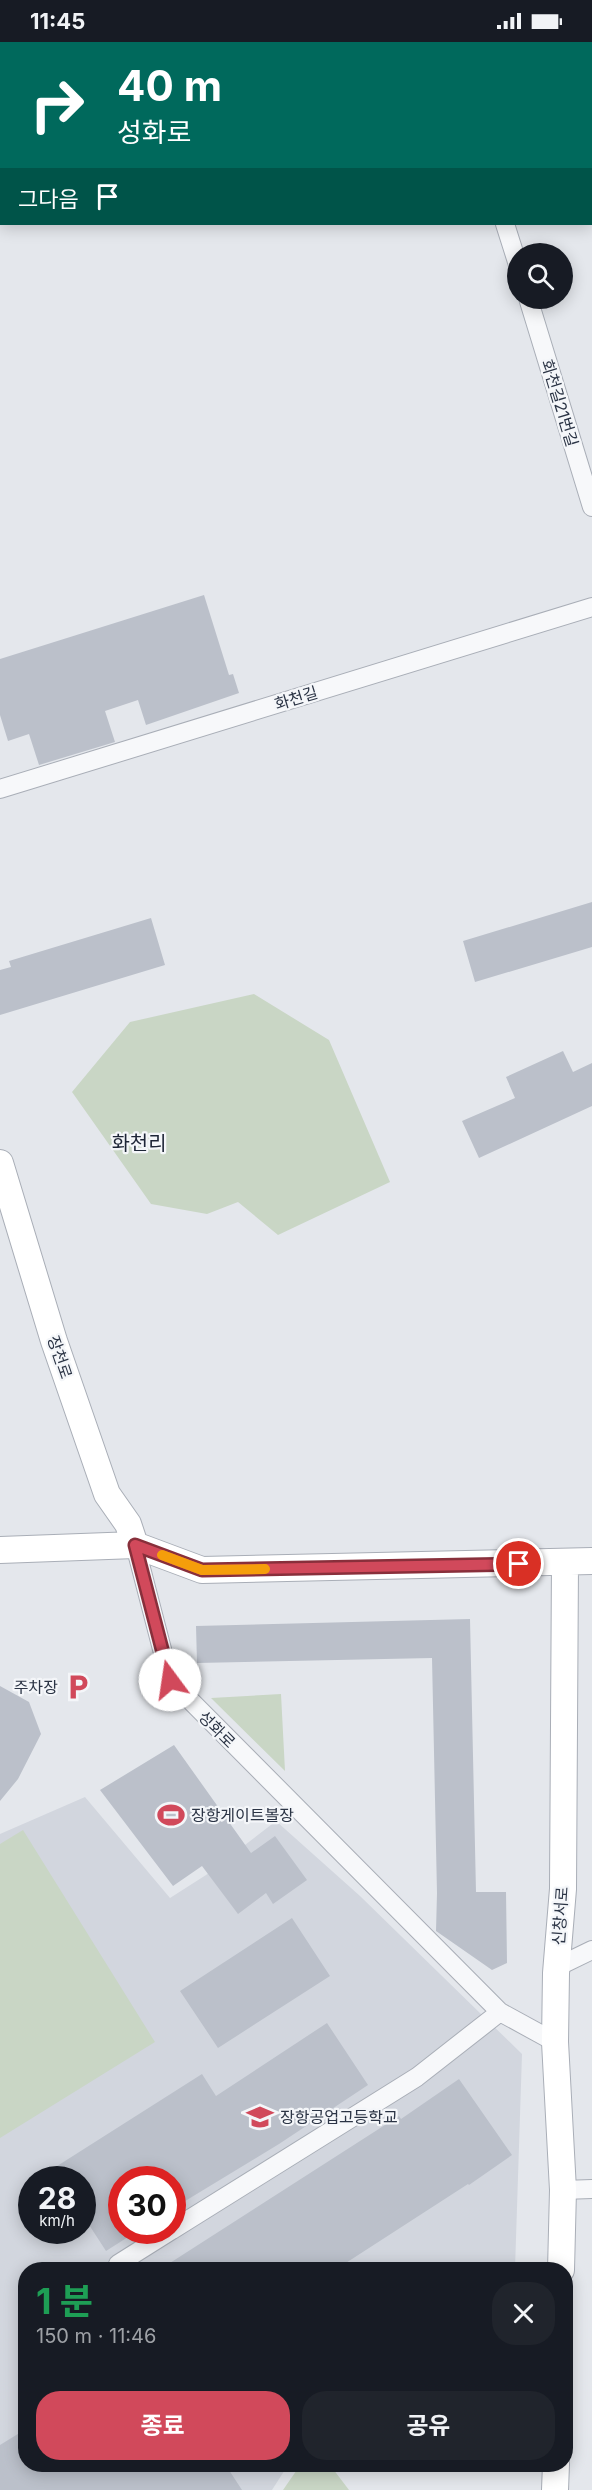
<!DOCTYPE html>
<html lang="ko">
<head>
<meta charset="utf-8">
<style>
	:root { --surface:#171b24; --page:#20242c; --text:#f1f3f6; --muted:#9ea1a6; --accent:#d1495b }
	body { margin:0; font-family:Inter,"Noto Sans KR",sans-serif; background:var(--page); color:var(--text); height:100vh; display:flex; flex-direction:column; font-size:22px; white-space:nowrap }
	* { box-sizing:border-box; margin:0 }
	p { font-size:20px; color:var(--muted) }
	.icon { flex:none; width:33px; height:33px; fill:none; stroke:currentColor; stroke-width:2; stroke-linecap:round; stroke-linejoin:round }
	.map { position:relative; flex:1; overflow:hidden }
	.side { position:absolute; left:18px; top:2220px; width:555px; height:210px; display:flex; flex-direction:column; background:var(--surface); border-radius:24px; box-shadow:0 3px 15px #0003 }
	.side>* { flex:none }
	.guide { position:absolute; left:0px; top:0px; width:592px; height:183px; box-shadow:0 3px 15px #0003; background:#00695c; color:#fff; overflow:hidden }
	.fabs { position:absolute; left:507px; top:201px; display:grid; gap:12px }
	.fabs a { display:grid; place-items:center; width:66px; height:66px; border-radius:50%; background:var(--surface); box-shadow:0 3px 15px #0003; font-size:30px }
	.speed { position:absolute; left:18px; top:2124px; display:flex; gap:12px; font-size:30px; font-weight:700; text-align:center }
	.speed>* { display:grid; place-content:center; width:78px; height:78px; border-radius:50%; background:var(--surface); box-shadow:0 3px 15px #0003; line-height:1 }
	.speed small { font-size:15px; font-weight:400 }
	.speed .limit { border:9px solid #d22; background:#fff; color:#111 }
	.pin { position:absolute; display:grid; place-items:center; width:51px; height:51px; color:#fff; margin:-26px; border:3px solid #fff; border-radius:50%; box-shadow:0 2px 6px #0007 }
	.me { position:absolute; width:66px; margin:-33px; rotate:346deg; stroke-linejoin:round; filter:drop-shadow(0 0 4px #0008) }
	.turn { display:flex; align-items:center; gap:21px; height:126px; padding:0 18px; font-size:27px }
	.turn .icon { width:78px; height:78px; stroke-width:2.5 }
	.turn b { display:block; font-size:42px; line-height:51px }
	.then { display:flex; align-items:center; height:57px; padding:0 18px; background:#0003; gap:12px; font-size:22px }
	.round { display:grid; place-items:center; flex:none; width:63px; height:63px; border-radius:24px; background:var(--page) }
	.headline { display:flex; align-items:center; justify-content:space-between; height:102px; padding:0 18px }
	h1 { font-size:36px; font-weight:700; line-height:45px; color:#1e9e55 }
	.cta { display:flex; gap:12px; margin-top:auto; padding:12px 18px }
	.cta a { flex:1; height:69px; border-radius:24px; background:var(--accent); color:#fff; font-size:24px; font-weight:700; line-height:69px; text-align:center }
	.cta a+a { background:var(--page); color:var(--text) }
	.status { display:flex; justify-content:space-between; align-items:center; height:42px; padding:0 30px; background:var(--surface); direction:ltr }
	.status svg { height:16px; fill:currentColor }
	.map>svg:first-child { display:block }
	.built { fill:#d2d6de; fill-rule:evenodd }
	.green { fill:#c9d6c5 }
	.building { fill:#bbc0ca }
	.lines { fill:none; stroke-linecap:round; stroke-linejoin:round }
	.street-casing { stroke:#a9aeb7; stroke-width:20 }
	.secondary-casing { stroke:#a9aeb7; stroke-width:28 }
	.street { stroke:#f7f8fa; stroke-width:18 }
	.secondary { stroke:#fff; stroke-width:26 }
	.route-casing { stroke:#882f3b; stroke-width:15 }
	.route { stroke:#d1495b; stroke-width:10 }
	.slow { stroke:#f59e0b; stroke-width:10 }
	.labels { text-anchor:middle; dominant-baseline:central; stroke-width:4.5; stroke-linejoin:round; paint-order:stroke }
	.street-label { font-size:16px; fill:#2b3445; stroke:#f4f6f9 }
	.poi-label { font-size:16px; fill:#2b3445; stroke:#f4f6f9; text-anchor:start }
	.quarter-label { font-size:20px; fill:#1d2536; stroke:#f4f6f9 }
</style>
</head>
<body>
<div class="status"><b>11:45</b><svg viewBox="0 0 49 12"><path d="M0 12V9h3v3zM5 12V6h3v6zM10 12V3h3v9zM15 12V0h3v12zM26 1h20v11H26zM47 4h2v5h-2z"/></svg></div>
<div class="map">
<svg width="592" height="2448" viewBox="0 0 592 2448">
	<rect width="100%" height="100%" fill="#e4e7ec"/>
	<path class="built" d="M 85,1755 L 170,1856 L 206,1833 L 276,1779 L 360,1854 L 522,2012 L 515,2227 L 26,2228 L 26,2422 L 288,2423 L 272,2448 L 0,2448 L 0,1792 ZM 32,2138 L 82,2138 L 82,2188 L 32,2188 ZM 122,2138 L 172,2138 L 172,2188 L 122,2188 Z"/>
	<path class="green" d="M 254,952 L 329,998 L 390,1140 L 278,1193 L 238,1160 L 207,1172 L 151,1162 L 72,1050 L 130,980 Z
		M 281,1652 L 285,1729 L 211,1656 Z
		M 23,1788 L 155,2000 L 0,2096 L 0,1802 Z
		M 301,2422 L 330,2423 L 349,2448 L 283,2448 Z"/>
	<path class="building" d="M 204,553 L 229,633 L 233,632 L 239,651 L 146,683 L 138,658 L 105,669 L 115,700 L 39,723 L 29,692 L 8,699 L 0,673 L 0,617 Z
		M 592,860 L 592,905 L 475,940 L 463,899 Z
		M 151,876 L 165,923 L 0,973 L 0,928 L 11,925 L 9,919 Z
		M 563,1009 L 573,1030 L 592,1021 L 592,1064 L 479,1116 L 462,1079 L 515,1056 L 506,1035 Z
		M 470,1577 L 476,1850 L 506,1850 L 507,1921 L 492,1928 L 436,1889 L 437,1851 L 432,1616 L 197,1621 L 196,1584 Z
		M 0,1644 L 29,1660 L 41,1692 L 18,1737 L 0,1759 Z
		M 174,1703 L 251,1811 L 275,1794 L 307,1838 L 273,1862 L 266,1851 L 238,1872 L 202,1824 L 173,1844 L 100,1748 Z
		M 292,1876 L 330,1934 L 218,2006 L 180,1949 Z
		M 327,1981 L 368,2043 L 279,2102 L 172,2167 L 172,2138 L 122,2138 L 122,2188 L 139,2188 L 106,2209 L 82,2172 L 82,2138 L 61,2138 L 54,2126 L 202,2032 L 216,2054 Z
		M 459,2037 L 512,2113 L 469,2143 L 468,2142 L 335,2228 L 159,2228 L 399,2074 L 401,2077 Z
		M 26,2387 L 26,2422 L 225,2422 L 242,2448 L 0,2448 L 0,2403 Z"/>
	<g class="lines">
		<defs>
			<path id="street" d="M 449,0 L 449,2
				M 505,182 L 518,223
				M 528,256 L 592,465
				M 0,747 L 592,565
				M 135,1503 L 170,1638 L 500,1970 L 555,2000
				M 557,1925 L 592,1908
				M 563,2148 L 592,2147
				M 172,2188 L 417,2035 L 500,1970
				M 118,2222 L 172,2188"/>
			<path id="secondary" d="M 0,1121 L 54,1299 L 107,1452 L 128,1482 L 135,1503
				M 0,1508 L 135,1503 L 202,1528 L 592,1519
				M 561,2228 L 563,2148 L 555,2000 L 556,1931 L 563,1847 L 565,1521
				M 555,2448 L 556,2422"/>
		</defs>
		<use href="#street" class="street-casing"/>
		<use href="#secondary" class="secondary-casing"/>
		<use href="#street" class="street"/>
		<use href="#secondary" class="secondary"/>
	</g>
	<g class="lines">
		<defs>
			<path id="route" d="M 170,1638 L 135,1503 L 202,1528 L 519,1522"/>
		</defs>
		<use href="#route" class="route-casing"/>
		<use href="#route" class="route"/>
		<path class="slow" d="M 162,1513 L 202,1528 L 265,1527"/>
	</g>
	<defs>
		<symbol id="parking-bare" viewBox="-9 -9 18 18"><path d="M-3.5-5.5H1a3.5 3.5 0 0 1 0 7H-1V5.5H-3.5ZM-1-3.4V-.6H.8a1.4 1.4 0 0 0 0-2.8Z" fill="#d1495b" stroke="#f4f6f9" stroke-width="2.5" paint-order="stroke"/></symbol>
		<symbol id="stadium-bare" viewBox="-9 -9 18 18"><path d="M0-5a6.5 5 0 1 0 0 10a6.5 5 0 1 0 0-10ZM-3.5-1.8h7v3.6h-7Z" fill="#d1495b" stroke="#f4f6f9" stroke-width="2.5" paint-order="stroke"/></symbol>
		<symbol id="school-bare" viewBox="-9 -9 18 18"><path d="M0-5L7-2L0 1L-7-2ZM-4 1L0 2.5L4 1V4Q0 6-4 4Z" fill="#d1495b" stroke="#f4f6f9" stroke-width="2.5" paint-order="stroke"/></symbol>
	</defs>
	<g fill-rule="evenodd">
		<use href="#parking-bare" x="59" y="1626" width="38" height="38"/>
		<use href="#stadium-bare" x="152" y="1754" width="38" height="38"/>
		<use href="#school-bare" x="241" y="2056" width="38" height="38"/>
	</g>
	<g class="labels">
		<g class="street-label">
			<text transform="translate(560 361) rotate(73)">화천길21번길</text>
			<text transform="translate(296 656) rotate(-17)">화천길</text>
			<text transform="translate(60 1315) rotate(71)">장천로</text>
			<text transform="translate(217 1687) rotate(45)">성화로</text>
			<text transform="translate(560 1874) rotate(-86)">신창서로</text>
		</g>
		<g class="poi-label">
			<text x="58" y="1645" text-anchor="end">주차장</text>
			<text x="191" y="1773">장항게이트볼장</text>
			<text x="280" y="2075">장항공업고등학교</text>
		</g>
		<g class="quarter-label">
			<text x="139" y="1101">화천리</text>
		</g>
	</g>
</svg>
<div class="fabs">
<a><svg class="icon" aria-label="search" viewBox="0 0 24 24"><circle cx="10" cy="10" r="6"/><path d="M15 15l6 6"/></svg></a>
</div>
<div class="speed"><div>28<small>km/h</small></div><div class="limit">30</div></div>
<div class="pin" style="left:519px;top:1522px;background:#d93025"><svg class="icon" aria-label="arrive" viewBox="0 0 24 24"><path d="M6 21V4h12l-3 4 3 4H6"/></svg></div>
<svg class="me" style="left:170px;top:1638px" viewBox="-20 -20 40 40"><circle r="19" fill="#fff"/><path d="M0-13L10 11 0 6-10 11z" fill="#d1495b"/></svg>
<div class="guide">
<div class="turn"><svg class="icon" aria-label="right" viewBox="0 0 24 24"><path d="M7 20v-9h11M14 6l5 5-5 5"/></svg><div><b>40 m</b>성화로</div></div>
<div class="then">그다음<svg class="icon" aria-label="arrive" viewBox="0 0 24 24"><path d="M6 21V4h12l-3 4 3 4H6"/></svg></div>
</div>
<section class="side">
<div class="headline"><div><h1>1 분</h1><p>150 m · 11:46</p></div><a class="round"><svg class="icon" aria-label="close" viewBox="0 0 24 24"><path d="M6 6l12 12M18 6L6 18"/></svg></a></div>
<div class="cta"><a>종료</a><a>공유</a></div>
</section>
</div>
</body>
</html>
